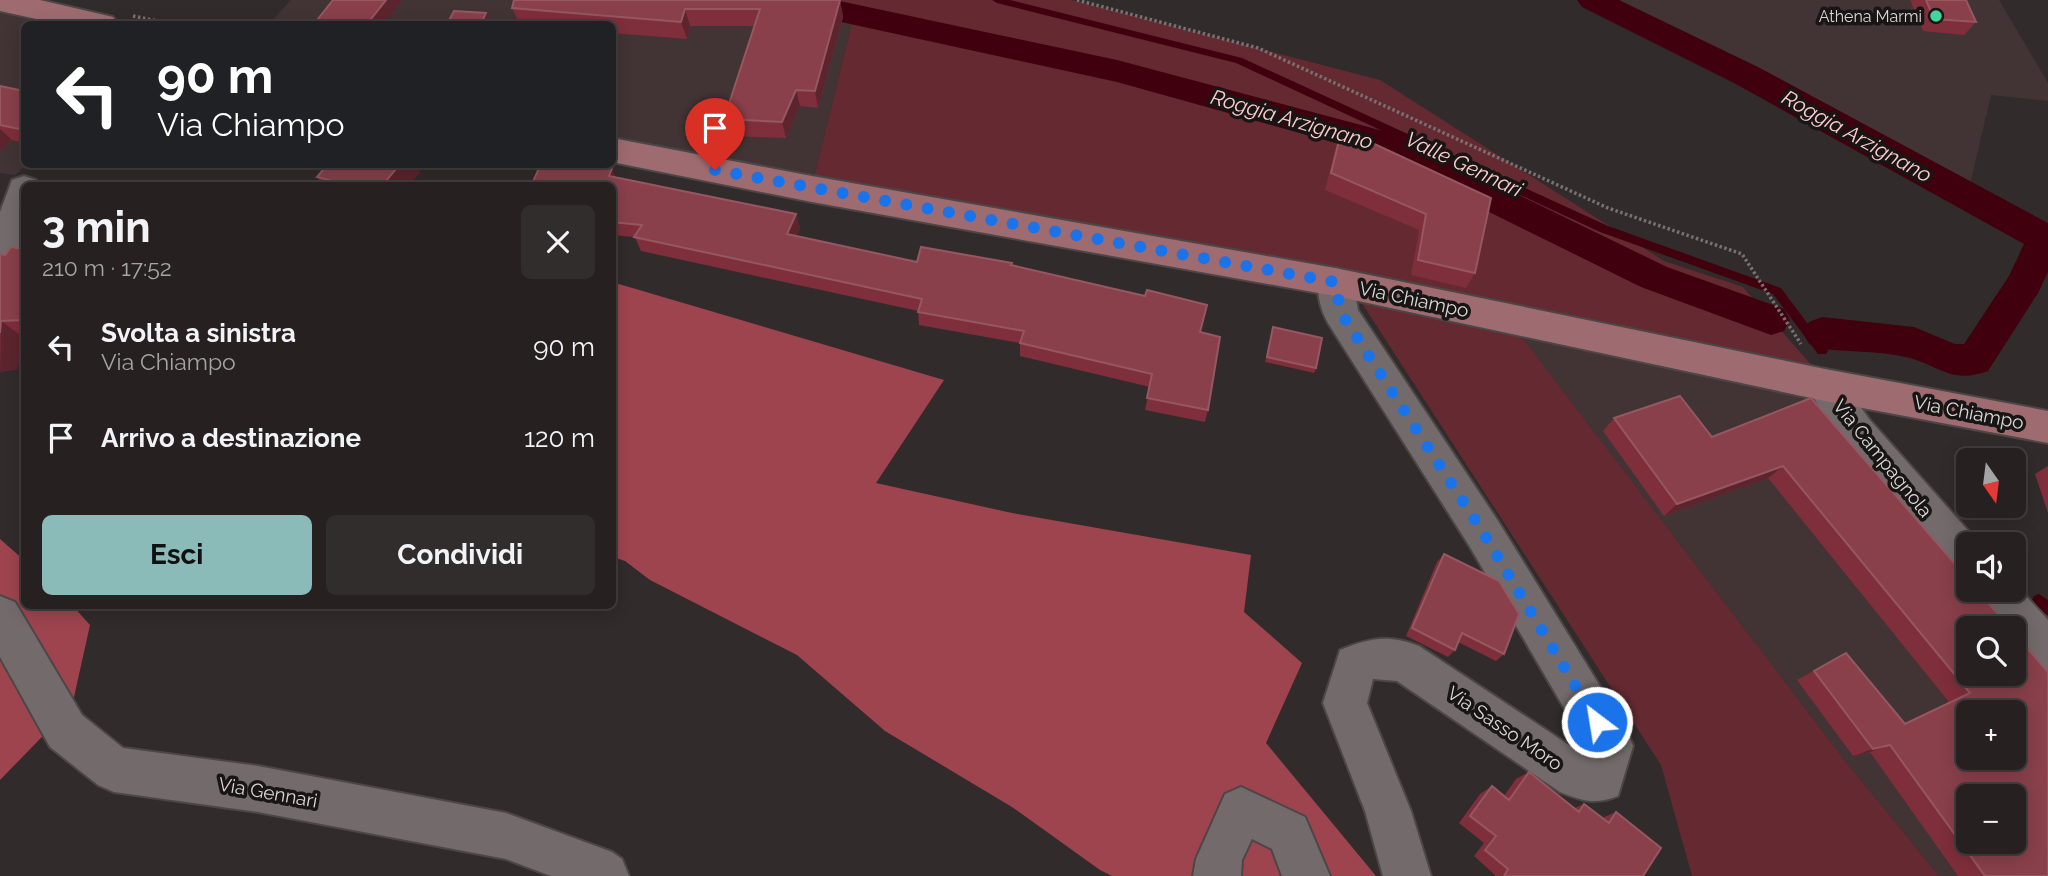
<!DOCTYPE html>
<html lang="it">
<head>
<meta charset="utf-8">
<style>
	:root { --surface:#262020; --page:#322d2d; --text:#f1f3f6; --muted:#a4a3a5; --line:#423e3e; --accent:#8bbbb9 }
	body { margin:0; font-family:Raleway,sans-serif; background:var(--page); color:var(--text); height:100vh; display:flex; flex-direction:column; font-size:26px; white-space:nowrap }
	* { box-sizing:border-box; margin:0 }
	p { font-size:23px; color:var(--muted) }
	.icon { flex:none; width:38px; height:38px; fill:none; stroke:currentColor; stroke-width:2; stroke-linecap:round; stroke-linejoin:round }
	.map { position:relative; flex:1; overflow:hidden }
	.panel { position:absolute; left:21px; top:182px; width:595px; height:427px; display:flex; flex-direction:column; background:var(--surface); border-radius:10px; box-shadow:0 4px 18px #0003,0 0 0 2px var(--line) }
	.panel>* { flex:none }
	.hud { position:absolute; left:21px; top:21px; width:595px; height:147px; border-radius:10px; box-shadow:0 4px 18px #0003,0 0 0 2px var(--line); background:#202124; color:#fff; overflow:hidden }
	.needle { width:46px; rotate:166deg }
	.buttons { position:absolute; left:1956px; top:448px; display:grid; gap:14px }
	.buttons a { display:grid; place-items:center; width:70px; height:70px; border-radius:10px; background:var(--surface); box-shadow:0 4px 18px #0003,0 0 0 2px var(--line); font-size:35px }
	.pin { position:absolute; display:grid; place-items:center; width:60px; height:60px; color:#fff; margin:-72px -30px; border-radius:50% 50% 50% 0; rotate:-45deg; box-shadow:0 0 7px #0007 }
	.pin .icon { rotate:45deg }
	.me { position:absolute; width:77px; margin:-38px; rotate:329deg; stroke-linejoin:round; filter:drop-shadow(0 0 5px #0008) }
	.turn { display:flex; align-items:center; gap:24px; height:147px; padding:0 21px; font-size:32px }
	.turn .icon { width:91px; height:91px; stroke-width:2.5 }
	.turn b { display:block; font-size:49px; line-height:60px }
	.round { display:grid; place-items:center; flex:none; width:74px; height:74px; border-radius:10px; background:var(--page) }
	.overview { display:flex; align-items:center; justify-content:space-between; height:119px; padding:0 21px }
	h1 { font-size:42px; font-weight:700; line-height:52px }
	.action { display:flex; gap:14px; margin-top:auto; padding:14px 21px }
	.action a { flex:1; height:80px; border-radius:10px; background:var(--accent); color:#111; font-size:28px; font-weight:700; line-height:80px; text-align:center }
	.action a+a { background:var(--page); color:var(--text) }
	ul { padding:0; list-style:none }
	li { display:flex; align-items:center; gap:21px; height:91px; padding:0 21px }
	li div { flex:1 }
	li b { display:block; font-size:26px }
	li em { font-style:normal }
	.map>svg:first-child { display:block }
	.built { fill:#423435; fill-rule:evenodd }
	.green { fill:#652a31 }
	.forest { fill:#9e444f }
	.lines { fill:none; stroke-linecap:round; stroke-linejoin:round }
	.stream { fill:#40000e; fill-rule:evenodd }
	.canal { fill:#40000e; fill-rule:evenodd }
	.minor-casing { stroke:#4c4646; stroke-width:4 }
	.major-casing { stroke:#4c4646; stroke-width:4 }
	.path { stroke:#777171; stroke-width:3.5; stroke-dasharray:2.5 2.5; stroke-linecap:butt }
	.minor { fill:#736b6b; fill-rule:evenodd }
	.major { fill:#9e6c70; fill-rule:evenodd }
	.wall { fill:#7f2e3b }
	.shaded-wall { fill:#5c252d }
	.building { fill:#89404b; stroke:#955761; stroke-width:2; fill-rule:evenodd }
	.route { stroke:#1a73e8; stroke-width:12; stroke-dasharray:0 21.6 }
	.poi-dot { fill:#42d4a1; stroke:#181515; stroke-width:2.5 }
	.labels { text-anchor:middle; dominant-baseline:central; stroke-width:7; stroke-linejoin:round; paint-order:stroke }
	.far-poi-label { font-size:16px; fill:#dad6d6; stroke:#181515; text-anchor:end }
	.street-label { font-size:19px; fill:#dad6d6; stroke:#181515 }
	.water-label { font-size:21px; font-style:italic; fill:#ffcbcd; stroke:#181515 }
</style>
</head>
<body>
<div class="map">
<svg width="2048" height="876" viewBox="0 0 2048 876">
	<rect width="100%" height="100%" fill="#322b2b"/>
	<path class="built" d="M 0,0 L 38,0 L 139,24 L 24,24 L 26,165 L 15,175 L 0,173 Z
		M 291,0 L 826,0 L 832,9 L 853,19 L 810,194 L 613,144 L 612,24 L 269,24 Z
		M 1596,0 L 1999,0 L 2048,83 L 2048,101 L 1991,95 L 1965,206 Z
		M 1513,326 L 1835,392 L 1969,558 L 1969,590 L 1994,590 L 2048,657 L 2048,876 L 1939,876 L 1846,762 ZM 1969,628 L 2014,628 L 2014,674 L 1969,674 ZM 1969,712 L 2014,712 L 2014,758 L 1969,758 ZM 1969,796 L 2014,796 L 2014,842 L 1969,842 Z"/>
	<path class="green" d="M 826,0 L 1072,0 L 1380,80 L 1664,261 L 1743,287 L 1835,392 L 1514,327 L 1846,762 L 1939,876 L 1692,876 L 1661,765 L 1354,291 L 810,194 L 853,19 L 832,9 Z"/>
	<path class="forest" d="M 612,282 L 944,380 L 876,483 L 1012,513 L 1251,555 L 1244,612 L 1302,663 L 1266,743 L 1376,876 L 1112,876 L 1100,870 L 1012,807 L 885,731 L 797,655 L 650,580 L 625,561 L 613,557 Z
		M 0,539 L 24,560 L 24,606 L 73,606 L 90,625 L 72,706 L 0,780 Z"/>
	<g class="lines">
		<path class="stream" d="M 992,0 L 1010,0 L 1242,58 L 1608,226 L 1781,288 L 1828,351 L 1826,354 L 1818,354 L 1773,294 L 1600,232 L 1236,63 L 997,3 Z
			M 2039,594 L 2048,600 L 2048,615 L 2043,613 L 2032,600 L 2034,596 Z"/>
		<path class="canal" d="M 770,0 L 835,0 L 1117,60 L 1391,133 L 1667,267 L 1784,309 L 1790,320 L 1784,331 L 1771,335 L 1641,287 L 1368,152 L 1117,82 L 786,10 L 775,7 Z
			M 1577,0 L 1619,0 L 1758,67 L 2048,223 L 2048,272 L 2038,293 L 1988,371 C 1952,384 1941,367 1910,358 C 1882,351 1850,352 1822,349 L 1809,344 L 1803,333 L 1809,322 L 1822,317 L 1914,327 L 1955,344 L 1964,344 L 2009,276 L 2024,244 L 1734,83 L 1582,7 Z"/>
		<defs>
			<path id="minor" d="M 24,176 L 36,180 L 39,186 L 24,186 L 24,244 L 12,278 L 0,282 L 0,212 L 12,180 Z
				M 1335,268 L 1348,272 L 1353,282 L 1358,310 L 1498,521 L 1627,730 L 1633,746 L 1618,796 C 1596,805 1582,801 1560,792 L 1397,681 L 1373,679 L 1367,703 L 1411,811 L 1431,876 L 1383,876 L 1365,811 L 1323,703 L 1340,650 C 1370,638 1388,634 1419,646 L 1584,755 L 1586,755 L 1588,749 L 1470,547 L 1328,323 C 1320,308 1314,288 1322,272 Z
				M 1825,369 L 1838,374 L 1869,419 L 1980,544 L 1969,544 L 1969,580 L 1955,574 L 1841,443 L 1806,385 L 1812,374 Z
				M 2014,583 L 2048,620 L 2048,673 L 2033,667 L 2014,645 L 2014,628 L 2000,628 L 1979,604 L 1973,590 L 2014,590 Z
				M 0,596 L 15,602 L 82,715 L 123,748 L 258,766 L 506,813 L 612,852 L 622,859 L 629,876 L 551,876 L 506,859 L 258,812 L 114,792 L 98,785 L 50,747 L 0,657 Z
				M 1241,787 L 1305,817 L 1330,876 L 1282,876 L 1272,849 L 1252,839 L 1242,860 L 1241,876 L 1193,876 L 1196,859 L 1225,794 Z"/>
			<path id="major" d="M 0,0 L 40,0 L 113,17 L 117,24 L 59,24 L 0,11 Z
				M 612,138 L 812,176 L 1335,268 L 1825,369 L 2048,411 L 2048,443 L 1825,401 L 1335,296 L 812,202 L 612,162 Z"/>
		</defs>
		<use href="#minor" class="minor-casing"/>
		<use href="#major" class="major-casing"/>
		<path class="path" d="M 1077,0 L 1258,48 L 1608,208 L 1742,254 L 1801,344
			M 133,16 L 173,24"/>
		<use href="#minor" class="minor"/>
		<use href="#major" class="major"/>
	</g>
	<path class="wall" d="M 840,0 L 843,17 L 818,108 L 800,106 L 786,138 L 729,136 L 724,119 L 755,26 L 690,26 L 687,39 L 612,33 L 612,24 L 520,24 L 512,8 Z
		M 1910,0 L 1966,0 L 1976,22 L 1964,35 L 1923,31 Z
		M 0,86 L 24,91 L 24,143 L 12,140 L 0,151 Z
		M 1342,129 L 1491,198 L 1475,273 L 1466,288 L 1411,275 L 1419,230 L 1325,190 L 1336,146 Z
		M 328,164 L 416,164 L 420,172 L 408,186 L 324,186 L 317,177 Z
		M 616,177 L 796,214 L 800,228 L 796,236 L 917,262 L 1012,266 L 1200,332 L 1208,410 L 1205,422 L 1145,410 L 1150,387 L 1020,356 L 1020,343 L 919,325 L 918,311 L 641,251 L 635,237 L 612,235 L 612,186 Z
		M 24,249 L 24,335 L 20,335 L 18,369 L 0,372 L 0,254 L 5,255 Z
		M 1273,327 L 1316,368 L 1314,373 L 1265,362 Z
		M 1811,398 L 1969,580 L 2048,876 L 1958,876 L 1870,752 L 1853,756 L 1797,680 L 1846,653 L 1904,723 L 1949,702 L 1768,478 L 1664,516 L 1603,431 L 1614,418 L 1712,437 Z
		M 2048,466 L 2048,513 L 2035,474 Z
		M 1444,554 L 1504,654 L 1496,661 L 1458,642 L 1455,650 L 1448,657 L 1406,636 L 1437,562 Z
		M 1529,772 L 1575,808 L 1584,804 L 1602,818 L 1616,812 L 1643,876 L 1495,876 L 1495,875 L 1474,856 L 1484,843 L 1459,823 L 1480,794 L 1492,786 L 1504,796 L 1516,779 Z"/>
	<path class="shaded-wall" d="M 386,0 L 402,0 L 384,24 L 367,24 Z
		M 840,0 L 843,17 L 818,108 L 815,91 Z
		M 685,9 L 690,26 L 687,39 L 681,22 Z
		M 486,13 L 490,20 L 487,24 L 481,24 Z
		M 796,90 L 800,106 L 786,138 L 782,122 Z
		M 24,122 L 24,134 L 19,129 Z
		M 0,129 L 12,140 L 0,151 Z
		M 400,164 L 416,164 L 420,172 L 408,186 L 382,186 Z
		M 612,168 L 619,183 L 609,176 Z
		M 796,214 L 800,228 L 791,248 L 787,234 Z
		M 1,321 L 20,335 L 18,369 L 0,372 Z
		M 1783,466 L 1768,478 L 1664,516 L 1677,504 Z
		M 1890,745 L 1870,752 L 1853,756 L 1873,749 Z"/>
	<path class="building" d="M 333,0 L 386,0 L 367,24 L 314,24 Z
		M 514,0 L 840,0 L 815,91 L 796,90 L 782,122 L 724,119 L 760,9 L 685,9 L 681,22 L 512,8 Z
		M 1926,0 L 1966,0 L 1976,22 L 1934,19 Z
		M 454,11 L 486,13 L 481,24 L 447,24 Z
		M 0,86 L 24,91 L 24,122 L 19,129 L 0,125 Z
		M 1342,129 L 1491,198 L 1475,273 L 1418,260 L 1426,214 L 1331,173 Z
		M 328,164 L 400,164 L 382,186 L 351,186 L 317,177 Z
		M 540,166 L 612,168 L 609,176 L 796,214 L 787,234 L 917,262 L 921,247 L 1012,263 L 1011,265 L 1145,296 L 1147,290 L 1207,305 L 1200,332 L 1220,337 L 1208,410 L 1147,398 L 1152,374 L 1020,343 L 1024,331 L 918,312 L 922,299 L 634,237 L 642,225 L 612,222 L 612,186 L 531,186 Z
		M 11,247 L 24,249 L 24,320 L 1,321 L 0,333 L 0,254 L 5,255 Z
		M 1273,327 L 1322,338 L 1316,368 L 1267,357 Z
		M 1680,396 L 1712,437 L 1811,398 L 1969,580 L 1969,590 L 1977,590 L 2010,628 L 1969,628 L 1969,674 L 2014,674 L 2014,633 L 2048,672 L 2048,876 L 1985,876 L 1890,745 L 1873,749 L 1814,671 L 1846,653 L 1905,724 L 1970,693 L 1783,466 L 1677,504 L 1614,418 ZM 1969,712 L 2014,712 L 2014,758 L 1969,758 ZM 1969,796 L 2014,796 L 2014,842 L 1969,842 Z
		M 1444,554 L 1499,581 L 1519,614 L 1504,654 L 1462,633 L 1455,650 L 1412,628 Z
		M 1529,772 L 1579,812 L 1584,804 L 1609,823 L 1616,812 L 1661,848 L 1643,876 L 1504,876 L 1508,869 L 1485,850 L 1496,836 L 1470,816 L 1492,786 L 1509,800 Z"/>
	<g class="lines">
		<path class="route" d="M 715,170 L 1335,282 L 1341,313 L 1484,534 L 1597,722"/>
	</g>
	<circle class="poi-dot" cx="1936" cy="16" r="7"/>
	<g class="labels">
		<g class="far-poi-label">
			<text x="1922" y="16">Athena Marmi</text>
		</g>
		<g class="street-label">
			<text transform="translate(1414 299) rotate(12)">Via Chiampo</text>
			<text transform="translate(1969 412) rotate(11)">Via Chiampo</text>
			<text transform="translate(1883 458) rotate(51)">Via Campagnola</text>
			<text transform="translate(1505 728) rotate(34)">Via Sasso Moro</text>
			<text transform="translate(268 792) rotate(10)">Via Gennari</text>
		</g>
		<g class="water-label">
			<text transform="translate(1292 119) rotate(16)">Roggia Arzignano</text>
			<text transform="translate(1857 136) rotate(29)">Roggia Arzignano</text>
			<text transform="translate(1464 164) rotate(25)">Valle Gennari</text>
		</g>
	</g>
</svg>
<div class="buttons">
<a><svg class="needle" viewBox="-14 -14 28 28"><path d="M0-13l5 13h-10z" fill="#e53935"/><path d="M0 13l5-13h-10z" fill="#a4a3a5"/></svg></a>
<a><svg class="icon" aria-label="sound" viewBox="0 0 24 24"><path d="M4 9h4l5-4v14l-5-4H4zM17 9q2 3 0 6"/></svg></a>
<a><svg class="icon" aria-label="search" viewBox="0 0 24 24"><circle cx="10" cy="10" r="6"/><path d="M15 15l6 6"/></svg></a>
<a>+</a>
<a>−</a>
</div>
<div class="pin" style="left:715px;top:170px;background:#d93025"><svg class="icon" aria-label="arrive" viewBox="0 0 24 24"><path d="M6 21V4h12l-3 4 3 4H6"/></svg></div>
<svg class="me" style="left:1597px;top:722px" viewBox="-20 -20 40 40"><circle r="17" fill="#1a73e8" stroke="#fff" stroke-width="3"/><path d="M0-11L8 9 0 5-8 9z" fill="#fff"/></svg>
<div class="hud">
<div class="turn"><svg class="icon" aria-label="left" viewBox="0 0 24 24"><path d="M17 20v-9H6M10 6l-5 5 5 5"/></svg><div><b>90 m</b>Via Chiampo</div></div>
</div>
<section class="panel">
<div class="overview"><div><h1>3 min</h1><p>210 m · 17:52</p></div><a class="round"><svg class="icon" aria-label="close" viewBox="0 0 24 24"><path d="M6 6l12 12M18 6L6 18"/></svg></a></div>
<ul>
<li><svg class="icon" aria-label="left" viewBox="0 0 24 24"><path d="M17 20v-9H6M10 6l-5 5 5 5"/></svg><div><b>Svolta a sinistra</b><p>Via Chiampo</p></div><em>90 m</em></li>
<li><svg class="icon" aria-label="arrive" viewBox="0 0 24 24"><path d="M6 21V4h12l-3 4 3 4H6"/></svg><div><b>Arrivo a destinazione</b></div><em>120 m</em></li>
</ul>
<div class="action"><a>Esci</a><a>Condividi</a></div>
</section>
</div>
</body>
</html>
